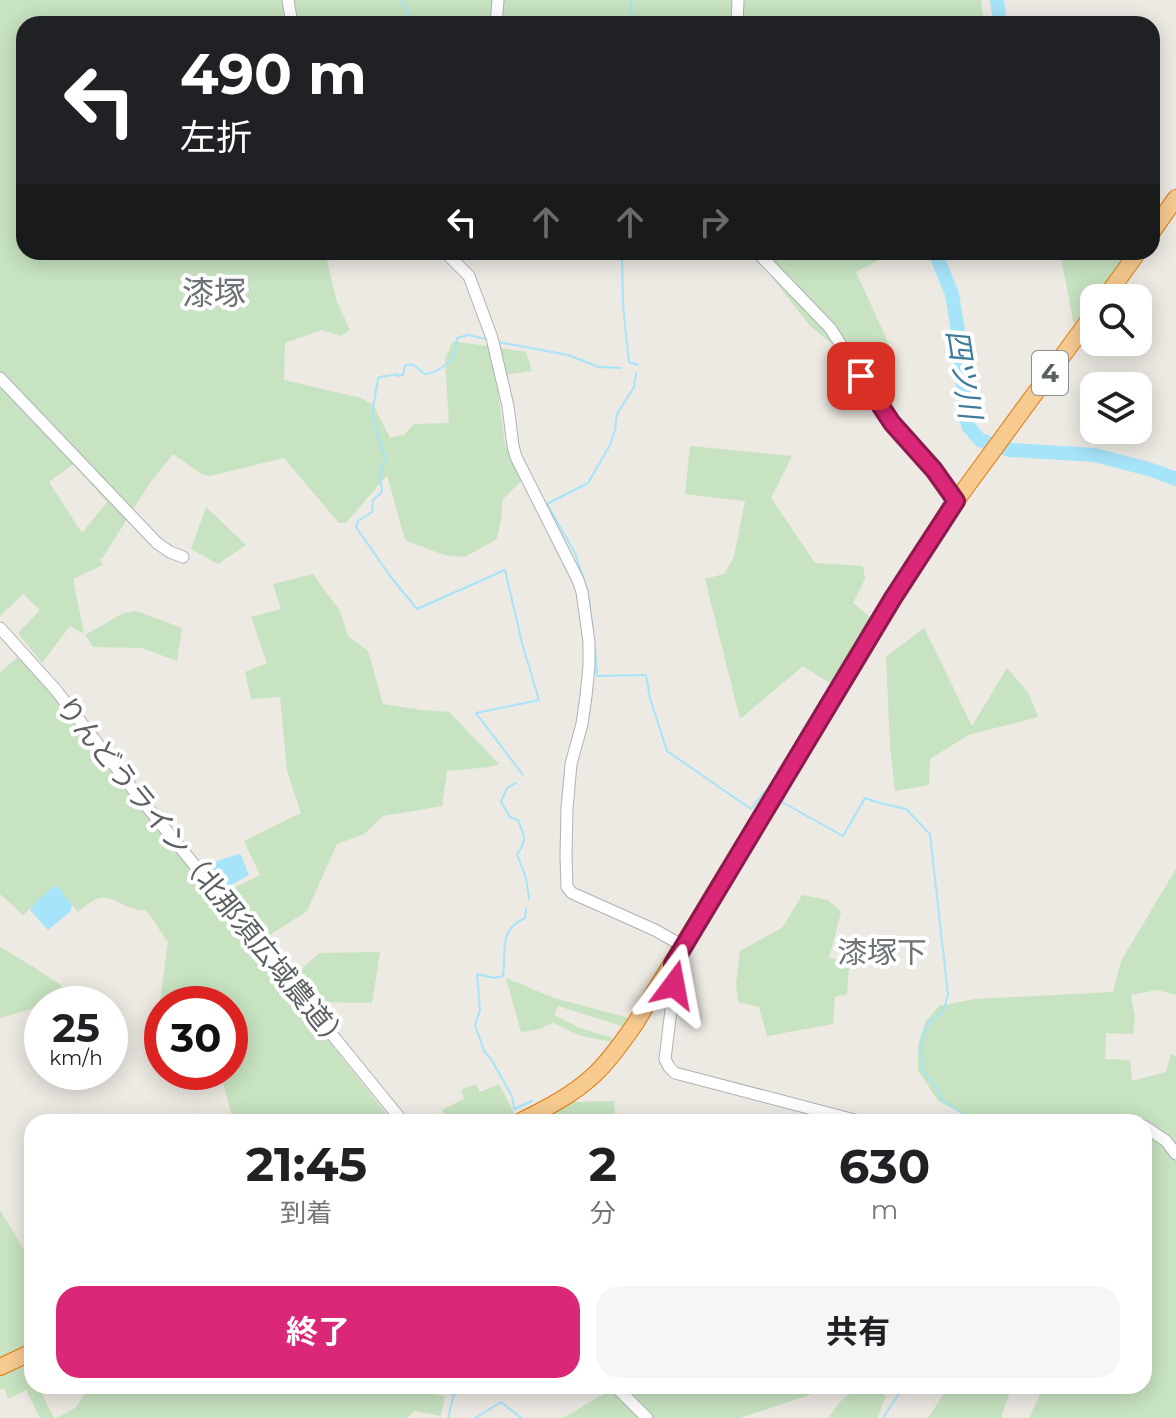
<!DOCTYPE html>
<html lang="ja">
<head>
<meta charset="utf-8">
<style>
	:root { --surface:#fff; --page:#f6f6f6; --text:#202124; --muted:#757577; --accent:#db2777 }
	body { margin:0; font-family:Montserrat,"Noto Sans JP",sans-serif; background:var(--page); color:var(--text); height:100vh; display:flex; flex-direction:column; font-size:30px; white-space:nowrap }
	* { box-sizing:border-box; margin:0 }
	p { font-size:26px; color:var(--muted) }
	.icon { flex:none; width:44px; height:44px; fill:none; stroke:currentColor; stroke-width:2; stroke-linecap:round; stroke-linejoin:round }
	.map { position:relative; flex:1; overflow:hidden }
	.sheet { position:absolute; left:24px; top:1114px; width:1128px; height:280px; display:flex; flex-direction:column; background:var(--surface); border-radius:24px; box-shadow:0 4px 20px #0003 }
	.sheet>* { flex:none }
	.top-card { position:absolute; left:16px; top:16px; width:1144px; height:244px; border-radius:24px; box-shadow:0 4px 20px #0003; background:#202124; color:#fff; overflow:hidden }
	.buttons { position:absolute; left:1080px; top:284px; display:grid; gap:16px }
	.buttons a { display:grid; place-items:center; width:72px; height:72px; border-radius:16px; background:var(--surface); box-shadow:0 4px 20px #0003; font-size:40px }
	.speed { position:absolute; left:24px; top:986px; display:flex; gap:16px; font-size:40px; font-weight:700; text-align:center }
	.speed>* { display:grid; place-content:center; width:104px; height:104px; border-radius:50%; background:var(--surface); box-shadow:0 4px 20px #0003; line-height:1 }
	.speed small { font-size:20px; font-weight:400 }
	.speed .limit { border:12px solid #d22; background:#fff; color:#111 }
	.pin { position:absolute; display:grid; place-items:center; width:68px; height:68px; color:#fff; margin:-34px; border-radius:16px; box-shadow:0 4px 12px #0006 }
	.me { position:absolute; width:88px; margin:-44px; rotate:13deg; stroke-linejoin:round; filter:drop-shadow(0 0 6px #0008) }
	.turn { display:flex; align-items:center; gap:28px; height:168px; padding:0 32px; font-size:36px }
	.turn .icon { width:104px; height:104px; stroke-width:2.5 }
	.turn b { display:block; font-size:56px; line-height:68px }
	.lanes { display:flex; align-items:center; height:76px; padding:0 32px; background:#0003; justify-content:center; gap:40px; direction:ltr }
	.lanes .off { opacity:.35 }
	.eta { display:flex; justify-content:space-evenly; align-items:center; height:136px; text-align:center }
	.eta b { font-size:48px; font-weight:700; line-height:56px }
	.action { display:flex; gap:16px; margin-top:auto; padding:16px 32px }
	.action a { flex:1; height:92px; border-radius:24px; background:var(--accent); color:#fff; font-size:32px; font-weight:700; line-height:92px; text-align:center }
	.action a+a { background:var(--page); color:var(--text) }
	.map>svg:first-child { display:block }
	.green { fill:#c7e3c1; fill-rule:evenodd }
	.water { fill:#a6e4fa }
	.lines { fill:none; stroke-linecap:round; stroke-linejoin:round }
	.stream { stroke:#a6e4fa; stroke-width:2 }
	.river { stroke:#a6e4fa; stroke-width:14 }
	.minor-casing { stroke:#aeb2b5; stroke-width:13 }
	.highway-casing { stroke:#e47a0c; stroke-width:18 }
	.minor { stroke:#fff; stroke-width:11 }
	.highway { stroke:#f7cb90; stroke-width:16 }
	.route-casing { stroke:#8e194d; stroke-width:20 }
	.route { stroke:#db2777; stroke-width:14 }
	.labels { text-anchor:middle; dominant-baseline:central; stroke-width:8; stroke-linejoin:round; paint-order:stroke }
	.shield { fill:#fff; stroke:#8c9092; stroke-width:2 }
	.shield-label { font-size:26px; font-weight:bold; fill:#5b6063 }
	.street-label { font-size:28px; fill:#5b6063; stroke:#fff }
	.water-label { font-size:30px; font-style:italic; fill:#3f7b9a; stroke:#fff }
	.neighbourhood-label { font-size:30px; fill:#6c7275; stroke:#fff }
	.quarter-label { font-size:32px; fill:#6c7275; stroke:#fff }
</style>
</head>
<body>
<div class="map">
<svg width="1176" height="1418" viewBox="0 0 1176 1418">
	<rect width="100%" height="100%" fill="#ede9e3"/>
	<path class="green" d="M 0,0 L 981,0 L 984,24 L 24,24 L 24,252 L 362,252 L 327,261 L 337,302 L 350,330 L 341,336 L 321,330 L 285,343 L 284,380 L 361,398 L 373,405 L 390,438 L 405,434 L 414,424 L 449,423 L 445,359 L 453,341 L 526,352 L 532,371 L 496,376 L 505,445 L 521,481 L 503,499 L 501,520 L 497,539 L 465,557 L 444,555 L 405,540 L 387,475 L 346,523 L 339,523 L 284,458 L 210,476 L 201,474 L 173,454 L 150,483 L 101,560 L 97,555 L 103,565 L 73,579 L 84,634 L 70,626 L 42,663 L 18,633 L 40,610 L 23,594 L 0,616 ZM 73,464 L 107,502 L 82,533 L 49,482 Z
		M 731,252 L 894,252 L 856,272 L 894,355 L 885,387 L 810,326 L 756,257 Z
		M 1060,252 L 1129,252 L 1074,325 Z
		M 690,446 L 792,456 L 771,498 L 815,563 L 863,566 L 865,579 L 853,603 L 871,618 L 833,685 L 803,666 L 740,719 L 705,579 L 724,574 L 734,557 L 745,501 L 685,494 Z
		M 206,507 L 246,545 L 218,564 L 191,549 Z
		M 313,574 L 340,611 L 348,636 L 368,651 L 383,704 L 422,710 L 449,712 L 499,764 L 489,767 L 447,771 L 442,806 L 383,816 L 364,834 L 337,844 L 307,911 L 267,937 L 225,892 L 260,875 L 244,841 L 301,813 L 287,771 L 280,697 L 251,699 L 245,672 L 267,663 L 251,617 L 281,609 L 273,584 Z
		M 136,611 L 182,628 L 177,661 L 142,648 L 93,647 L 85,635 L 124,613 Z
		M 924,628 L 972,726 L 1007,668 L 1029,694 L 1038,717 L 968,735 L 930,759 L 929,785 L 895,791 L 890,746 L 886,657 Z
		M 18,657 L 73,719 L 388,1116 L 380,1122 L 226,1122 L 232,1116 L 220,1072 L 230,1072 L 230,1004 L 162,1004 L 162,1017 L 158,1016 L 168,942 L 146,910 C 126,913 113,891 94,900 C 89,903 83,908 78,912 L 56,886 L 23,915 L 0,894 L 0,672 Z
		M 1176,869 L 1176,995 L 1157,990 L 1131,995 L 1135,1017 L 1133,1034 L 1106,1033 L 1105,1059 L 1130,1060 L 1132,1081 L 1166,1072 L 1171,1054 L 1176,1056 L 1176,1418 L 1029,1418 L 1044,1386 L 1144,1386 L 1144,1122 L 979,1122 L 938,1101 L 918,1070 L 918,1045 L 926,1021 L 939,1006 L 975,999 L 1113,992 L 1121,961 Z
		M 802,895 L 828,900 L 841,912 L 829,958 L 846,960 L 851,950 L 861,950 L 867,959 L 859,967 L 849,969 L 847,994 L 835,997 L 833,1024 L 767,1036 L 759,1007 L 738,1002 L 736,985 L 740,951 L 783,927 Z
		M 0,947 L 37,969 L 62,986 L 64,999 L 42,1004 L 42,1006 L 0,1018 Z
		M 380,952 L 372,1003 L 321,1002 L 298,973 L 319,953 Z
		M 506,978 L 554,998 L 629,1018 L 622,1026 L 558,1006 L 554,1015 L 580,1028 L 612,1038 L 612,1042 L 581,1036 L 554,1023 L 536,1030 L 521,1032 Z
		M 476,1084 L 480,1092 L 499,1084 L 515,1115 L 503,1122 L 447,1122 L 442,1110 L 464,1099 L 461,1090 Z
		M 614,1101 L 615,1116 L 576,1122 L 540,1122 L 572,1102 Z
		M 0,1210 L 32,1263 L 32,1342 L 0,1359 Z
		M 26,1363 L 32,1374 L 32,1386 L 38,1386 L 54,1418 L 40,1418 L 26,1390 L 8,1399 L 4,1388 L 0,1390 L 0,1375 Z
		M 90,1386 L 392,1386 L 445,1396 L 441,1416 L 415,1411 L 407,1418 L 56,1418 L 75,1408 Z
		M 617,1386 L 836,1386 L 740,1418 L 563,1418 Z
		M 858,1386 L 871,1386 L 886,1396 L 877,1418 L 828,1418 L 841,1401 Z
		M 949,1386 L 1012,1386 L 1001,1418 L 928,1418 Z"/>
	<path class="water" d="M 238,854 L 241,855 L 249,875 L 224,889 L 206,865 Z
		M 54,886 L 59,888 L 72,905 L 71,911 L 48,930 L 30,910 L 36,902 Z"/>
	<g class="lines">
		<path class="stream" d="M 401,0 L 414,24
			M 631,0 L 632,24
			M 622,253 L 623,303 L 628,354 L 629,362 L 638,365
			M 486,339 L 468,335 L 457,338 C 456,344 457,352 453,357 C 447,365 434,374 425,374 C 417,369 415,362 405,366 L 403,375 L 399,376 L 395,374 C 390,377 383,375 378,378 L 372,415 L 385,457 L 380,476 L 382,489 L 381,493 L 373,500 L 372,512 L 358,521 L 356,527 L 390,576 L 417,609 L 505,570 L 522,643 L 539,700 L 476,713 L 523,775
			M 498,342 L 568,355 L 599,367 L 621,368
			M 587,589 L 575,553 L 547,504 L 588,483 L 610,445 L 615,430 L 617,414 L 634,387 L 636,373
			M 589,599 L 593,632
			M 595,647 L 597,676 L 646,675 L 650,698 L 667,751 L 751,809 L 764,792
			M 516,783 L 507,788 L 501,802 L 510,817 L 518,820 C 524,835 528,840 517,854 L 526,878 L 529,899
			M 780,801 L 843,836 L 865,798 L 880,803 L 906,809 L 930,834 L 948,995 L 943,1012 L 930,1021 L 922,1038 L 921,1053 L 923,1070 L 937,1089 L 942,1100 L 959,1111 L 972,1122
			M 526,908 L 525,918 C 497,931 507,951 503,976 L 494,978 L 477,974 L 480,1010 L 475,1025 L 484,1051 L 491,1059 L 512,1096 L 514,1109 L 532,1101
			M 407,1386 L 454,1394 L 448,1418
			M 475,1418 L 501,1402 L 521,1418
			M 883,1418 L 904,1386"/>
		<path class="river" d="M 997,0 L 1000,24
			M 935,252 L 952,294 L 959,338 L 964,401 L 968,426 L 980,440 L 1010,450 L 1095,455 L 1152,470 L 1176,479"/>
		<defs>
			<path id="minor" d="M 288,0 L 292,24
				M 496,24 L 498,0
				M 737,24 L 738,0
				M 445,252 L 469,276 L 492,338 L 508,406 L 513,446 L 516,457 L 578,580 L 582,592 L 589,642 L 589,666 L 586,696 L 582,724 L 571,764 L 567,809 L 566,856 L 567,887 L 572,893 L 655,930 L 683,946
				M 757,252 L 830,328 L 892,423 L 944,481 L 956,501
				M 0,378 L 157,543 L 170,552 L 183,557
				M 0,628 L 55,689 L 136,793 L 403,1122
				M 673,964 L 674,985 L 665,1059 L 669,1067 L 675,1073 L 862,1122
				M 1144,1126 L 1166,1141 L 1176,1154
				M 615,1386 L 647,1418"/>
			<path id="highway" d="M 1152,232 L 1176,198
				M 1105,298 L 1138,252
				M 519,1122 C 545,1109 573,1095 595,1074 C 610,1060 623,1041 635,1024 L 916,561 L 956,501 L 1094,313
				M 0,1367 L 32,1352"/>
		</defs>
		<use href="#minor" class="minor-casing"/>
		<use href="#highway" class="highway-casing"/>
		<use href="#minor" class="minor"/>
		<use href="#highway" class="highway"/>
	</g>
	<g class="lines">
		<defs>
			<path id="route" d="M 674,985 L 673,964 L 893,598 L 956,501 L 934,470 L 892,423 L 861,376"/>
		</defs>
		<use href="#route" class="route-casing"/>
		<use href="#route" class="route"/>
	</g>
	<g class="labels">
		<rect class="shield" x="1032" y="351" width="36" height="44" rx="6"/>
		<g class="shield-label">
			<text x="1050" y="373">4</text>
		</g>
		<g class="street-label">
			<text transform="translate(203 874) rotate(51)">りんどうライン（北那須広域農道）</text>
		</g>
		<g class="water-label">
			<text transform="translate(964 374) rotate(81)">四ツ川</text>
		</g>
		<g class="neighbourhood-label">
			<text x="882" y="952">漆塚下</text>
		</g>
		<g class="quarter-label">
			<text x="214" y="292">漆塚</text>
		</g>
	</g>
</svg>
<div class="buttons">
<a><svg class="icon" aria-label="search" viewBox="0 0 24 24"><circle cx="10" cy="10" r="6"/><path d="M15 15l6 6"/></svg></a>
<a><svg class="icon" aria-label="layers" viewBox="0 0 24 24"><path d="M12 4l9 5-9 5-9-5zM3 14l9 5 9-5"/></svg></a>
</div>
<div class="speed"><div>25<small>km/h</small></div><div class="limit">30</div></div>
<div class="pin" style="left:861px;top:376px;background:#d93025"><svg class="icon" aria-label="arrive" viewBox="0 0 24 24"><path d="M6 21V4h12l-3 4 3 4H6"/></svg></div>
<svg class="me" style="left:674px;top:985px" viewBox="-20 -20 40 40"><path d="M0-17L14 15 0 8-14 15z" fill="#db2777" stroke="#fff" stroke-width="4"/></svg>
<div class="top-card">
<div class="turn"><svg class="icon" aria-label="left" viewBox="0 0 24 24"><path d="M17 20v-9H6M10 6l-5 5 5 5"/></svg><div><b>490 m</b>左折</div></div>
<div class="lanes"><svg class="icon" aria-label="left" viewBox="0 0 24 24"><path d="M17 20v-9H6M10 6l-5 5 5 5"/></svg><svg class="icon off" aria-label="ahead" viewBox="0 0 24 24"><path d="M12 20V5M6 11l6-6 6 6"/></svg><svg class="icon off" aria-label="ahead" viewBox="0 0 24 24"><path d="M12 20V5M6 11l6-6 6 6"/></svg><svg class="icon off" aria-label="right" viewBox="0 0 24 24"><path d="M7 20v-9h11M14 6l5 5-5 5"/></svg></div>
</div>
<section class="sheet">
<div class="eta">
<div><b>21:45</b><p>到着</p></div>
<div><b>2</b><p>分</p></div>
<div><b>630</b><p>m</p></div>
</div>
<div class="action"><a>終了</a><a>共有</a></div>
</section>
</div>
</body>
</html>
